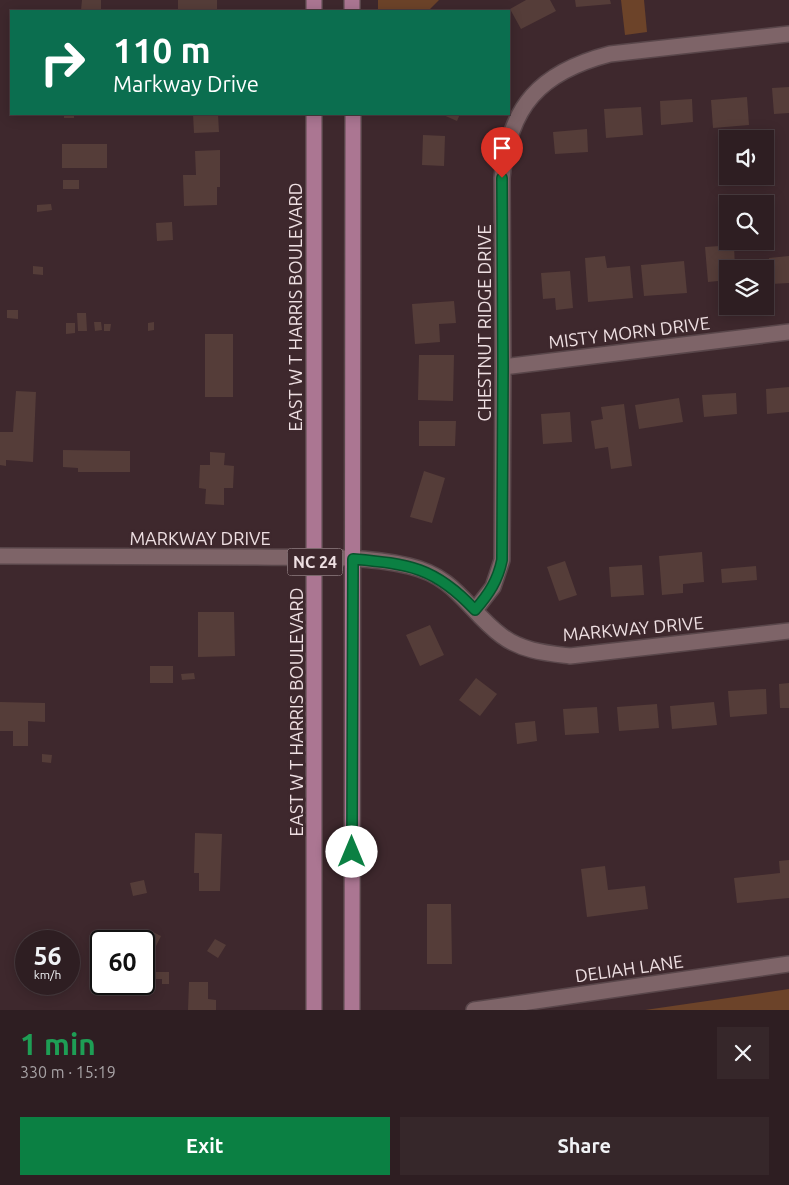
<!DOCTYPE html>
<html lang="en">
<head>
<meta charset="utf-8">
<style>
	:root { --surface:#2e1e22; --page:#36272a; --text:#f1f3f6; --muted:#a7a2a5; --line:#493c40; --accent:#0b8043 }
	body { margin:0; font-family:Ubuntu,sans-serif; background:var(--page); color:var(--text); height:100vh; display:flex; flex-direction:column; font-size:19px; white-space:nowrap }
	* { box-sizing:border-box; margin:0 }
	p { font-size:16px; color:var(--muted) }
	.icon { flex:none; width:28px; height:28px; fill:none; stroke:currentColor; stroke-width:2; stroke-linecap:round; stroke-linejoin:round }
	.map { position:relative; height:1010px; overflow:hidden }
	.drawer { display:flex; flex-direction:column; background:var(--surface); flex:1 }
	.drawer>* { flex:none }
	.top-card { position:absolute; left:10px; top:10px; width:500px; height:105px; border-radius:0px; box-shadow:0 2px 12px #0003,0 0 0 1px var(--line); background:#0b6e4f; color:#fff; overflow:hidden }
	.controls { position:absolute; left:719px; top:130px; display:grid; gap:10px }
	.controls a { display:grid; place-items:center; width:55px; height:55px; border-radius:0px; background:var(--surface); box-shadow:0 2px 12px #0003,0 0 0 1px var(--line); font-size:25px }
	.speed { position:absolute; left:15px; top:930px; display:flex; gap:10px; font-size:25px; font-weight:700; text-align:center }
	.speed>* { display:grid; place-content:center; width:65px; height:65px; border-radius:50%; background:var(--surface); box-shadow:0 2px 12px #0003,0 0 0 1px var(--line); line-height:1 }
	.speed small { font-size:12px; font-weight:400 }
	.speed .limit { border:2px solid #111; border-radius:8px; background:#fff; color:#111 }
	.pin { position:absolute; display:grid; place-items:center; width:42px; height:42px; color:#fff; margin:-51px -21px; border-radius:50% 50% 50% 0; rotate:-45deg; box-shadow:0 0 5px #0007 }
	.pin .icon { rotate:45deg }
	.me { position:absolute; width:55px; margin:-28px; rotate:0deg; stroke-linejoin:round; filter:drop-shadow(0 0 4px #0008) }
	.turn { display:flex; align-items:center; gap:18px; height:105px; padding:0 20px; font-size:22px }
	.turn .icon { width:65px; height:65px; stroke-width:2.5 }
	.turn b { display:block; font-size:35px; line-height:42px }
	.round { display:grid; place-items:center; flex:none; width:52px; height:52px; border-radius:0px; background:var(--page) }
	.head { display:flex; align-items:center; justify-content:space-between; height:85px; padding:0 20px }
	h1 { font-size:30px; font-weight:700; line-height:38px; color:#1e9e55 }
	.action { display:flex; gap:10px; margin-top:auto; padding:10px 20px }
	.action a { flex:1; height:58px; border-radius:0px; background:var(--accent); color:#fff; font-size:20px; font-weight:700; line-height:58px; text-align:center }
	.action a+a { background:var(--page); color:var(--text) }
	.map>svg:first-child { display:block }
	.green { fill:#6c4329 }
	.building { fill:#553d39 }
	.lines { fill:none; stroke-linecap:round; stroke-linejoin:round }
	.minor-casing { stroke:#59464a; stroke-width:18 }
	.major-casing { stroke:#59464a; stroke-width:18 }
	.minor { stroke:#7e6468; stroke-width:15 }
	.major { stroke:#ab7692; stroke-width:15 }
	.route-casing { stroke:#07532c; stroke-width:12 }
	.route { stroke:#0b8043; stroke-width:9 }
	.labels { text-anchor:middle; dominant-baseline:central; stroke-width:5; stroke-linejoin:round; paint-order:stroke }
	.shield { fill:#3e282d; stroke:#b9a8ac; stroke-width:1 }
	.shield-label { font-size:16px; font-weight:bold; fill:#eedfe2 }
	.street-label { font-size:18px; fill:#eedfe2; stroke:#3e282d }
</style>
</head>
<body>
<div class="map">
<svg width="789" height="1010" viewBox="0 0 789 1010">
	<rect width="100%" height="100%" fill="#3e282d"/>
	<path class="green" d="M 378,0 L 439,0 L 428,11 L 378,11 Z
		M 621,0 L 644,0 L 647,32 L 625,35 Z
		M 789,989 L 789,1010 L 645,1010 Z"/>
	<path class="building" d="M 82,0 L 101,0 L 101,10 L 81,10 Z
		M 178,0 L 217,0 L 217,11 L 178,11 Z
		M 526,0 L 550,0 L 556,11 L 521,29 L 510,9 Z
		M 575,0 L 610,0 L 611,4 L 576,7 Z
		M 789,87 L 789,113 L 774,114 L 772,88 Z
		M 747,97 L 749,125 L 713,128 L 711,100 Z
		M 692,99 L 693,122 L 661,125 L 660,101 Z
		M 641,107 L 643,135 L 606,138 L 604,109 Z
		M 64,114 L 74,114 L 74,118 L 64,118 Z
		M 193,114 L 218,114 L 219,132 L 194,133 Z
		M 441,114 L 460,114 L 457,121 Z
		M 587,129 L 588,152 L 555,154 L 553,132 Z
		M 423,135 L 445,136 L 444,166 L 422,165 Z
		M 62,144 L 107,144 L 107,168 L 62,168 Z
		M 220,150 L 220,187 L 217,187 L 217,205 L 184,206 L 183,175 L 196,175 L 195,151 Z
		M 63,180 L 79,180 L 79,189 L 63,189 Z
		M 51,204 L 52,210 L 37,212 L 37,205 Z
		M 172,222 L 173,240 L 157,241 L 156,223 Z
		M 734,245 L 735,269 L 728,269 L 728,280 L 708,282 L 705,247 Z
		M 605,256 L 607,268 L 630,266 L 633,298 L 588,302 L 585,258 Z
		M 789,256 L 789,283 L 771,284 L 769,258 Z
		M 684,261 L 687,293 L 644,296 L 641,265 Z
		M 33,266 L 43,267 L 43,275 L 33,274 Z
		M 570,271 L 573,308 L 556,310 L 555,298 L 543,299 L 541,273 Z
		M 454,301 L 456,323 L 439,324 L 440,342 L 415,344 L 412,304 Z
		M 7,310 L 18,310 L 18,319 L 7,318 Z
		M 77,313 L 86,313 L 87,331 L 78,331 Z
		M 94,322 L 101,322 L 102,330 L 95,331 Z
		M 154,322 L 154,330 L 148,331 L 148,323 Z
		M 66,323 L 75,323 L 75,333 L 66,334 Z
		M 104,324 L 111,324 L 110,331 L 104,331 Z
		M 205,334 L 233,334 L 233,397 L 205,397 Z
		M 419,355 L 454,355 L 453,401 L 418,400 Z
		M 789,387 L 789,412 L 767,414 L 766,389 Z
		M 16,391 L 36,392 L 33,462 L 6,460 L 6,466 L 0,465 L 0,432 L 13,432 Z
		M 736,393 L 737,414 L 704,417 L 702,395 Z
		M 679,398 L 683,422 L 639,429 L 635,405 Z
		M 624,404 L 632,466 L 611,469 L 608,447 L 595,449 L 591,421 L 603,419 L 601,407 Z
		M 570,412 L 572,442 L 543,444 L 541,414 Z
		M 419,421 L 456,421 L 455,446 L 419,446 Z
		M 63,450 L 130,451 L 130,472 L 78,472 L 78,468 L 63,467 Z
		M 210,452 L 225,453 L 224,465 L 234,466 L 233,488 L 224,488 L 224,505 L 205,504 L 206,489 L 199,488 L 200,465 L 210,465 Z
		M 424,471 L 445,478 L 432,523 L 410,517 Z
		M 702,552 L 704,582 L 683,584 L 683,593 L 662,595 L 659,556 Z
		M 565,561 L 577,595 L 559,601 L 547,567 Z
		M 642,565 L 644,595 L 611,597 L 609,567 Z
		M 756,566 L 757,580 L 722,583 L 721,569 Z
		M 198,612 L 234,612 L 235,656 L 198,657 Z
		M 430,625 L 444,655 L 420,666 L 406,635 Z
		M 150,666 L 173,666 L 173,683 L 150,683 Z
		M 194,673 L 195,679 L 182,680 L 181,674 Z
		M 476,678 L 497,694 L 480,716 L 459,700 Z
		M 789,683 L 789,708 L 780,708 L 779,684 Z
		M 766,689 L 767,714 L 730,717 L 728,691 Z
		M 0,702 L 45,703 L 45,722 L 28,721 L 28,746 L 13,746 L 13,731 L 0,731 Z
		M 714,702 L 717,725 L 672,729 L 670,706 Z
		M 657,704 L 659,728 L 619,731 L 617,707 Z
		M 597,707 L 599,733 L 565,735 L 563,709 Z
		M 535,721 L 537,741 L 517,744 L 515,723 Z
		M 42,754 L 52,755 L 51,763 L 42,762 Z
		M 195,833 L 222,834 L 220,891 L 199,891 L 199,873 L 194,873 Z
		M 789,860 L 789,898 L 737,903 L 734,878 L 780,873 L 779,861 Z
		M 605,866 L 608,890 L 645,886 L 648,909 L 587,917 L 581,869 Z
		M 144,880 L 147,893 L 133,896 L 130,883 Z
		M 427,904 L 451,904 L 452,964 L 427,964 Z
		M 147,929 L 161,936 L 154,950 L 144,945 L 144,941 L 141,941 Z
		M 215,939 L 226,945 L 218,958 L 207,951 Z
		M 150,972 L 169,972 L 169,984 L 162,984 L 162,979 L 150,979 Z
		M 189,982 L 208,982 L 208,999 L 216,1000 L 216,1010 L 188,1010 Z"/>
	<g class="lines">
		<defs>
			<path id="minor" d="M 503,367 L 789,332
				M 0,556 C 82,556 164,557 247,557 C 300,558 357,554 409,566 C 457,577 467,610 502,636 C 522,651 546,653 570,656 L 789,631
				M 475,610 L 493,587 L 502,560 L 503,367 L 502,178 C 509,106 540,72 610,54 L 789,34
				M 474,1010 L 789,964"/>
			<path id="major" d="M 314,0 L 314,11
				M 352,0 L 352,11
				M 314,114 L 314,1010
				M 352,1010 L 353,114"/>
		</defs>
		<use href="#minor" class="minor-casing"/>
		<use href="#major" class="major-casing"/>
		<use href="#minor" class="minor"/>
		<use href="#major" class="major"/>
	</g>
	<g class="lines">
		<defs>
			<path id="route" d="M 352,852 L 353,559 C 409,564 435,567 475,610 C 489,594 498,580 502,560 L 503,367 L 502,178"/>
		</defs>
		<use href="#route" class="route-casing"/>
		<use href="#route" class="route"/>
	</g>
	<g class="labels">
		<rect class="shield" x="287.5" y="548.5" width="55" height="27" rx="4"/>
		<g class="shield-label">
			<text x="315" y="562">NC 24</text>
		</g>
		<g class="street-label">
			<text transform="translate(295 307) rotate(-90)">EAST W T HARRIS BOULEVARD</text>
			<text transform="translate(484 323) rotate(-90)">CHESTNUT RIDGE DRIVE</text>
			<text transform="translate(629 332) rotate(-7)">MISTY MORN DRIVE</text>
			<text x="200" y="538">MARKWAY DRIVE</text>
			<text transform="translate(633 628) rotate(-5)">MARKWAY DRIVE</text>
			<text transform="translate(296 712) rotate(-90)">EAST W T HARRIS BOULEVARD</text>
			<text transform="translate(629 968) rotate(-8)">DELIAH LANE</text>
		</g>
	</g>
</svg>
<div class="controls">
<a><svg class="icon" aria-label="sound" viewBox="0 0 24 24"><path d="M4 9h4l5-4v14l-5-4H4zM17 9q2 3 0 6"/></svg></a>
<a><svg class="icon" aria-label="search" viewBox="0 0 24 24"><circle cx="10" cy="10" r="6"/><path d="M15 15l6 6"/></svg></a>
<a><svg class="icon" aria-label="layers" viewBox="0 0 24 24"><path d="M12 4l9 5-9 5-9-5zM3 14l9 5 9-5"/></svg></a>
</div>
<div class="speed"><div>56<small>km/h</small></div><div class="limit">60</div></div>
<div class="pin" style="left:502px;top:178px;background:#d93025"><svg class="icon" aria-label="arrive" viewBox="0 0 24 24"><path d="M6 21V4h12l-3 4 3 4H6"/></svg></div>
<svg class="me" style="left:352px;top:852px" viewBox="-20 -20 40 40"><circle r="19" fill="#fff"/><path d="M0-13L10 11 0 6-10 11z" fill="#0b8043"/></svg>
<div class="top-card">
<div class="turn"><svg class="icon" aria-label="right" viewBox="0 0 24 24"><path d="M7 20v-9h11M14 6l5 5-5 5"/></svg><div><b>110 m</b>Markway Drive</div></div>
</div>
</div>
<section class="drawer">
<div class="head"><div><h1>1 min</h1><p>330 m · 15:19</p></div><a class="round"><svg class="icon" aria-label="close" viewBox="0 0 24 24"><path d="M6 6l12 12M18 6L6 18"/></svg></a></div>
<div class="action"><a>Exit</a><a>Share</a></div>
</section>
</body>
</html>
